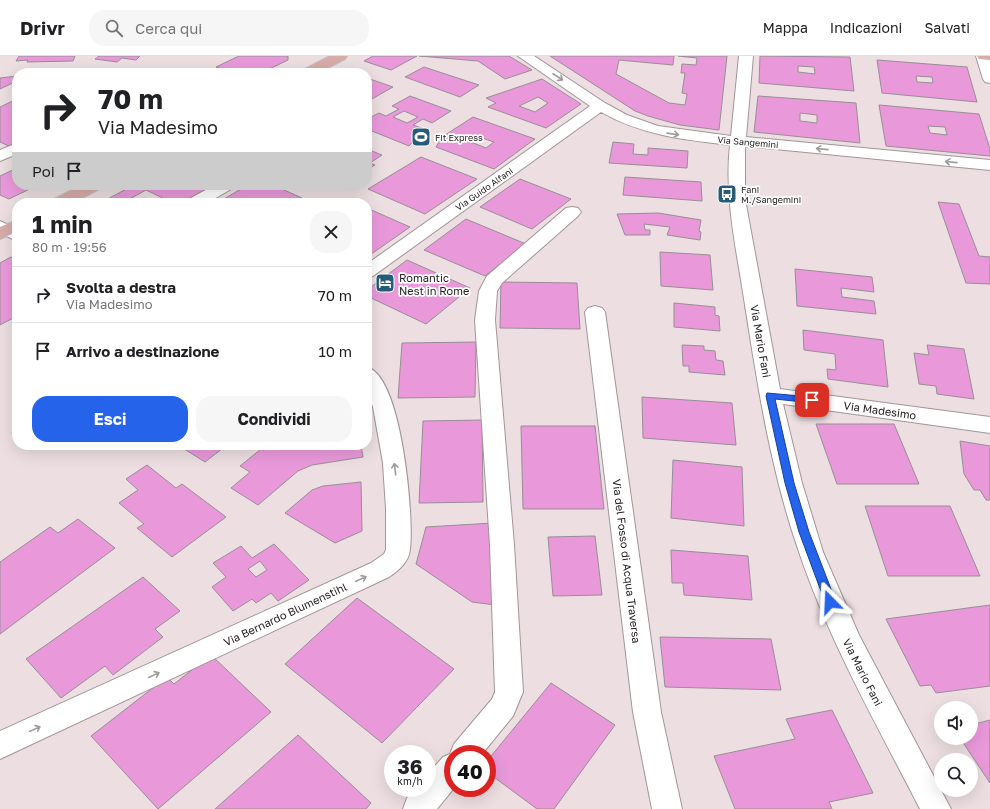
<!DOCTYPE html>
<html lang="it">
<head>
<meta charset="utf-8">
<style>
	:root { --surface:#fff; --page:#f6f6f6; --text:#202124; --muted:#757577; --line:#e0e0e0; --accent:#2563eb }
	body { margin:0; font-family:"Golos Text",sans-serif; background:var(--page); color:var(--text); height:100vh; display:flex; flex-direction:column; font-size:15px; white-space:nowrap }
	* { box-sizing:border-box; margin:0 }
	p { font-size:13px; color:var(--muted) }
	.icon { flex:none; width:22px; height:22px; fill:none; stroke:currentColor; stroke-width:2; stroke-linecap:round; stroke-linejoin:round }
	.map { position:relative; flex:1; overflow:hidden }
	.sheet { position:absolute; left:12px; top:142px; width:360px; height:252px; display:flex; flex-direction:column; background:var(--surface); border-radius:16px; box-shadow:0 4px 16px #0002 }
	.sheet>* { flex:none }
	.guide { position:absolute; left:12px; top:12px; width:360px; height:122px; border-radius:16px; box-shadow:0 4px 16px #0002; background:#fff; color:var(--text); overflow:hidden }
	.fabs { position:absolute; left:934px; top:645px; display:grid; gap:8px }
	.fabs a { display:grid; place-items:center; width:44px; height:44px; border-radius:50%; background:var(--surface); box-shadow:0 4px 16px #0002; font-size:20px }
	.speed { position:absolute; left:384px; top:689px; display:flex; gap:8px; font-size:20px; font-weight:700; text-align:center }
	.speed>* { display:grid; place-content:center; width:52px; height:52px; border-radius:50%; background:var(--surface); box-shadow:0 4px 16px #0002; line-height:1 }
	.speed small { font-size:10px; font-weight:400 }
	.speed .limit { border:6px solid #d22; background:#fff; color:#111 }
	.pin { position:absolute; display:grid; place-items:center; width:34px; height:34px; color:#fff; margin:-17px; border-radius:8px; box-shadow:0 2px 6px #0006 }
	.me { position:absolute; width:44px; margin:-22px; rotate:339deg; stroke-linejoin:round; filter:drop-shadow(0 0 3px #0008) }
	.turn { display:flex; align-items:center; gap:14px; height:84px; padding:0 20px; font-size:18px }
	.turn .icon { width:52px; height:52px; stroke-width:2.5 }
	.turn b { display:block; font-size:28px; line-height:34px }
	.then { display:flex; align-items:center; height:38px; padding:0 20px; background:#0003; gap:8px; font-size:15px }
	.round { display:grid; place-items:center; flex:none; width:42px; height:42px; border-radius:16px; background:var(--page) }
	.overview { display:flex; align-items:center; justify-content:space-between; height:68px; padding:0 20px }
	h1 { font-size:24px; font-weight:700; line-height:30px }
	.primary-button { display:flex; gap:8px; margin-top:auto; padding:8px 20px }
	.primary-button a { flex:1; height:46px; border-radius:16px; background:var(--accent); color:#fff; font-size:16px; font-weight:700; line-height:46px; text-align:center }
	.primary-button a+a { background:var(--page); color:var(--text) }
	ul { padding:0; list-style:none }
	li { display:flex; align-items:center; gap:12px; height:56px; padding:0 20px; border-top:1px solid var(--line) }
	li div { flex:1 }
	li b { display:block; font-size:15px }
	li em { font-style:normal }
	header { display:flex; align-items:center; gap:24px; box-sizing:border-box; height:56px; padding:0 20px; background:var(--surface); border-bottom:1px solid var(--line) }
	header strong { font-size:19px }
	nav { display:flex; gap:22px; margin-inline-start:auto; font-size:14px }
	.search { width:280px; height:36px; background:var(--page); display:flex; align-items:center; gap:10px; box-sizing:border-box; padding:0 14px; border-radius:16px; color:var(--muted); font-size:15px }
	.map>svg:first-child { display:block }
	.building { fill:#e999da; stroke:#988e95; fill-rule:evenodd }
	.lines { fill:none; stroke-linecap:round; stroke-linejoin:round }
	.minor-casing { stroke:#a29598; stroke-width:2 }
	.major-casing { stroke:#c2c1c1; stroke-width:2 }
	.minor { fill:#fff; fill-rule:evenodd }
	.major { fill:#d7aca9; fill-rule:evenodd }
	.oneway { stroke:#9d9b9c }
	.route { fill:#2563eb; stroke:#184099 }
	.labels { text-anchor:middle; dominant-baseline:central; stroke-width:3.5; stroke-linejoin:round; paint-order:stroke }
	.far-poi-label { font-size:9px; fill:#262122; stroke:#fff; text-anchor:start }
	.far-street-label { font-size:9px; fill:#262122; stroke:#fff }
	.poi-label { font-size:11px; fill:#262122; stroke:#fff; text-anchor:start }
	.street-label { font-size:11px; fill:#262122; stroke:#fff }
</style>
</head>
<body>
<header>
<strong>Drivr</strong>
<div class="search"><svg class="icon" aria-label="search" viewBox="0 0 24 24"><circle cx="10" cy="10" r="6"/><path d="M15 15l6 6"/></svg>Cerca qui</div>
<nav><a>Mappa</a><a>Indicazioni</a><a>Salvati</a></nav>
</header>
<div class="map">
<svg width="990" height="753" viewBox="0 0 990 753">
	<rect width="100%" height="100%" fill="#ecdee1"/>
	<path class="building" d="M 19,0 L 75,0 L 73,5 L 27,6 L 28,4 L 16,5 Z
		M 99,0 L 140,0 L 136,4 L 122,2 L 117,6 L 95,3 Z
		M 239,0 L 288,0 L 288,4 L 263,16 L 233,17 L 216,11 Z
		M 373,0 L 417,0 L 391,14 L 364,5 Z
		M 419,0 L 509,0 L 532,14 L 505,23 L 478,5 Z
		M 550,0 L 674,0 L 673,9 L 619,4 L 616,18 L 669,47 L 685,49 L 687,38 L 682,37 L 685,17 L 681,17 L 682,8 L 696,9 L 697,2 L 678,0 L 727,0 L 719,74 L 680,69 L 648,60 L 635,55 Z
		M 760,0 L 850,1 L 854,35 L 759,27 ZM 798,10 L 814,11 L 815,18 L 798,16 Z
		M 877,4 L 967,11 L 977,46 L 882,37 ZM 916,20 L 932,21 L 933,27 L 917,26 Z
		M 424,11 L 479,29 L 460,41 L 405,21 Z
		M 17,20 L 17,25 L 0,33 L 0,22 Z
		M 367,22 L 393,31 L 370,44 L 367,43 Z
		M 542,23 L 581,48 L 546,72 L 488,51 L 496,47 L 486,42 ZM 538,41 L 548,47 L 535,56 L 519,50 Z
		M 410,40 L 451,55 L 432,67 L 423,63 L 413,69 L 424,73 L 409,90 L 367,73 L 367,63 L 379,57 L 386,60 L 399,53 L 392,50 ZM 404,55 L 418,61 L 407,67 L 393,61 Z
		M 758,40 L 856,47 L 860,87 L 754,76 ZM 800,57 L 817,59 L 817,67 L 800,65 Z
		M 17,43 L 17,86 L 9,90 L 0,86 L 0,51 Z
		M 879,49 L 979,58 L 990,93 L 990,100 L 886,90 ZM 928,70 L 945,71 L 947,79 L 930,77 Z
		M 473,61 L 535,83 L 494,113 L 436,91 L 442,81 ZM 479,81 L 494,86 L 486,92 L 471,86 Z
		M 613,86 L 634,88 L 633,98 L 648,99 L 648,92 L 688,95 L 687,112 L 609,107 Z
		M 367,93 L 382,99 L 370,107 L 375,109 L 367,114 Z
		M 421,101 L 477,123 L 425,158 L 368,133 Z
		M 17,112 L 17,129 L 38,129 L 9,143 L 0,139 L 0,120 Z
		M 625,121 L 701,126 L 702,145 L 623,139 Z
		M 520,123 L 571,143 L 532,173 L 480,151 Z
		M 134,129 L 208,129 L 204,131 L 207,133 L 182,147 L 173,147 L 146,134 L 126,145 L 130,147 L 100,147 Z
		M 248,129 L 273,129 L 313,147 L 217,147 Z
		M 325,129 L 342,129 L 335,133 Z
		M 938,146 L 959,148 L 979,200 L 990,201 L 990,228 L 966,227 Z
		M 367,152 L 410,171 L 367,201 Z
		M 658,157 L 701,164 L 699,175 L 701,176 L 700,184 L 667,179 L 670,171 L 644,168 L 645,174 L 650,174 L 650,179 L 625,179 L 617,158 Z
		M 466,163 L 526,188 L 485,220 L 424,194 Z
		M 660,196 L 710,199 L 713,234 L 661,230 Z
		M 11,201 L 17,205 L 17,260 L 0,269 L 0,207 Z
		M 407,204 L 470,232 L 426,268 L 367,240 L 367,234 Z
		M 795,213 L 872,221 L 874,236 L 841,232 L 842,241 L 874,245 L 876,258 L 797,250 Z
		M 501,226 L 577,227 L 580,273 L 500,272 Z
		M 674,247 L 715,251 L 715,259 L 719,260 L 720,275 L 674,271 Z
		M 803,274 L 883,284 L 888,331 L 828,323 L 827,313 L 836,314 L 835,298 L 804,294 Z
		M 476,286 L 475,341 L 398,342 L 402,287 Z
		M 682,289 L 704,290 L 704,294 L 715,295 L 716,304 L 723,305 L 725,319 L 689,316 L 689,310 L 683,310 Z
		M 927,289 L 964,293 L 974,343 L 937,338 L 936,330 L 919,328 L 914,297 L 929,299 Z
		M 642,341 L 732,347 L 736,389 L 643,382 Z
		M 482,364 L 483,446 L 419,447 L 423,365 Z
		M 816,368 L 894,368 L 919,428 L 837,428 Z
		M 521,370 L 595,370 L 604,453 L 523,453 Z
		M 960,385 L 990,390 L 990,444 L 986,444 L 980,434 L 974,434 L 964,418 Z
		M 178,389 L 227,389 L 205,406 Z
		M 266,389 L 361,389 L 363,401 L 312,409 L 298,415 L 258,449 L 231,432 L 250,416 L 240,410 Z
		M 673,404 L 742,411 L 744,470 L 671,462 Z
		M 147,409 L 176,432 L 182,428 L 226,461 L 172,501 L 137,472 L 144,468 L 119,447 L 138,434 L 126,423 Z
		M 361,426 L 362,475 L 335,487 L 285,457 L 312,434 L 323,430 Z
		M 865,450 L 950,450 L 980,520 L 888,520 Z
		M 78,463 L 115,492 L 0,578 L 0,506 L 50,471 L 58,477 Z
		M 493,467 L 495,549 L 472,546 L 416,508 L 426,471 Z
		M 595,480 L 602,539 L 553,540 L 548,481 Z
		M 274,488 L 309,524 L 278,545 L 271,537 L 256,547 L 252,543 L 233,555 L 212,531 L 226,521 L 213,507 L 241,490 L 252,502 ZM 260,505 L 267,514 L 256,521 L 248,513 Z
		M 671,494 L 748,500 L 752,544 L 684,539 L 683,527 L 672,527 Z
		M 143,521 L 180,555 L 155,573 L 163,581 L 113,619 L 105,610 L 61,642 L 26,603 Z
		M 357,542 L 454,613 L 382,687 L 285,608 Z
		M 990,549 L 990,630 L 936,637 L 931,629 L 920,630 L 886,563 Z
		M 660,581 L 771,583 L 781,634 L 665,631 Z
		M 211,599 L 271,656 L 158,753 L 91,680 L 167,621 L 174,628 Z
		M 551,627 L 615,669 L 554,753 L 537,753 L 487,716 L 487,705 Z
		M 832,654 L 873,737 L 829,746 L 832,753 L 735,753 L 714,700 L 795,683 L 786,663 Z
		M 990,664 L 990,727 L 960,682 L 971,682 L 971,669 Z
		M 298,679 L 371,747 L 366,753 L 215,753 Z"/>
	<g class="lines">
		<defs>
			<path id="minor" d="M 518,0 L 534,0 L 605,47 L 627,59 L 658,70 L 731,80 L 739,0 L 753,0 L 746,81 L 990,104 L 990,114 L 745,90 L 745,143 L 780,333 L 990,361 L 990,377 L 783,348 L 802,427 L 823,496 L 859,579 L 951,753 L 920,753 C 877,669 829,585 799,496 C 771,416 758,332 745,249 C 737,196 724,142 730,89 C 685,84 641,79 601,56 L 373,220 L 367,222 L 367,208 L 590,50 Z
				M 976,0 L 990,0 L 990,27 L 985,26 L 983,23 Z
				M 17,87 L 17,98 L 0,105 L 0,94 Z
				M 215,129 L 235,129 L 233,132 L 207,147 L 187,147 L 189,143 Z
				M 572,151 L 578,152 L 581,156 L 578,160 L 502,227 L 497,235 L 495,264 L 514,489 L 523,636 L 513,660 L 482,698 L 453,698 L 453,732 L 454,732 L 437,753 L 403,753 L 407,742 L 416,732 L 427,732 L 427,719 L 443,701 L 450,698 L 454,688 L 492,643 L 495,636 L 490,489 L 475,264 L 479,235 L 487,220 L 566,152 Z
				M 0,165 L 17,173 L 17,185 L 0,177 Z
				M 595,250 L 602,252 L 605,256 L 661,656 L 682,753 L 652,753 L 633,656 L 585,256 L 588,252 Z
				M 367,311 C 402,321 414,460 410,493 C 409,506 399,514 389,521 L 0,703 L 0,675 L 371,507 L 384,498 L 386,494 L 386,453 L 383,407 L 373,351 L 367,334 Z"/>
			<path id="major" d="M 330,0 L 347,0 L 345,3 L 318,17 L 301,17 L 303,14 Z
				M 977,0 L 990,0 L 990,4 L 979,3 Z
				M 82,129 L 103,129 L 101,132 L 73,147 L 52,147 L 54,143 Z
				M 17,164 L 17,176 L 0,183 L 0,171 Z"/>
		</defs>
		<use href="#minor" class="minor-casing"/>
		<use href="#major" class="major-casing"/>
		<use href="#minor" class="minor"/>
		<use href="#major" class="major"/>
	</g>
	<defs><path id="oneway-shaft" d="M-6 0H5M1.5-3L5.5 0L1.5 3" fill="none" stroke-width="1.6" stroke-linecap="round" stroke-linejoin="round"/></defs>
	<g class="oneway">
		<use href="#oneway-shaft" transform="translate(558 21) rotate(33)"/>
		<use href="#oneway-shaft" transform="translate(673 78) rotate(8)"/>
		<use href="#oneway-shaft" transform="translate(822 93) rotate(-174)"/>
		<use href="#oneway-shaft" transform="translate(951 106) rotate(-174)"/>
		<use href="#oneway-shaft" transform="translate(395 413) rotate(-97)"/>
		<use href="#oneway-shaft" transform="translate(361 523) rotate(-25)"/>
		<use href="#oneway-shaft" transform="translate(154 619) rotate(-25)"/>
		<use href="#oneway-shaft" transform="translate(35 673) rotate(-25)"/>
	</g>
	<path class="route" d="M 767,337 L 812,341 L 816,344 L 812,347 L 775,343 L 794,427 L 809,476 L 836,546 L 834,550 L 827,550 L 825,546 L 799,476 L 785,427 L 766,340 Z"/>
	<defs>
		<symbol id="stadium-square" viewBox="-11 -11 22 22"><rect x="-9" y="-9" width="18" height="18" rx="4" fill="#275c78" stroke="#fff"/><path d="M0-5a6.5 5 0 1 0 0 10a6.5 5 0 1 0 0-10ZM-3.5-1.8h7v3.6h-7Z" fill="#fff"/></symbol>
		<symbol id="bus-square" viewBox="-11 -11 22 22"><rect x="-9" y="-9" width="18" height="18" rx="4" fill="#275c78" stroke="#fff"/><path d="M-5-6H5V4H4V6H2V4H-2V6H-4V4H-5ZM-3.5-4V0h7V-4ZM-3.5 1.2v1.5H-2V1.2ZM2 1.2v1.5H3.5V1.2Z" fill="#fff"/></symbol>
		<symbol id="hotel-square" viewBox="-11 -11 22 22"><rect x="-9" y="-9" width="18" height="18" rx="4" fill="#275c78" stroke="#fff"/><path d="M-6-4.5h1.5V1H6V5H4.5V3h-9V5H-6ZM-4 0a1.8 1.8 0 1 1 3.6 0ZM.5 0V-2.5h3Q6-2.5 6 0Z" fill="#fff"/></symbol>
	</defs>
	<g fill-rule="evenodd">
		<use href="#stadium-square" x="410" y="70" width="22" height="22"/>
		<use href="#bus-square" x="716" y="127" width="22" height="22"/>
		<use href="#hotel-square" x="374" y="216" width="22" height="22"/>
	</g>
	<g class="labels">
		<g class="far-poi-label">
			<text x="435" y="81">Fit Express</text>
			<text x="741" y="133">Fani<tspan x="741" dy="10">M./Sangemini</tspan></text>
		</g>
		<g class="far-street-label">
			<text transform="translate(748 86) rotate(5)">Via Sangemini</text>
			<text transform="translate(484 133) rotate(-35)">Via Guido Alfani</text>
		</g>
		<g class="poi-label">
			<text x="399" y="221">Romantic<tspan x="399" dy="13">Nest in Rome</tspan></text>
		</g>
		<g class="street-label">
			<text transform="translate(761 285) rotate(80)">Via Mario Fani</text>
			<text transform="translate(880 354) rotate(8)">Via Madesimo</text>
			<text transform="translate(627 505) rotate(83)">Via del Fosso di Acqua Traversa</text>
			<text transform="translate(285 558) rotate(-25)">Via Bernardo Blumenstihl</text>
			<text transform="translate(863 616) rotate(63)">Via Mario Fani</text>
		</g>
	</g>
</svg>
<div class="fabs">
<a><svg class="icon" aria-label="sound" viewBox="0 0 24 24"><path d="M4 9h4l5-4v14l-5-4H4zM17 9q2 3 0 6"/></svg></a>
<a><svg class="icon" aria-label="search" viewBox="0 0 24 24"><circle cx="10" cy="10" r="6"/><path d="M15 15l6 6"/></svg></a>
</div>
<div class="speed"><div>36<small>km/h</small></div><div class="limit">40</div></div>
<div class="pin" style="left:812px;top:344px;background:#d93025"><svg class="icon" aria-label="arrive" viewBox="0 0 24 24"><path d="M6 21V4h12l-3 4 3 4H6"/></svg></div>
<svg class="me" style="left:830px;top:546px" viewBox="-20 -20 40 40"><path d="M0-17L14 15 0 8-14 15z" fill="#2563eb" stroke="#fff" stroke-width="4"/></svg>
<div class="guide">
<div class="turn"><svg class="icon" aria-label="right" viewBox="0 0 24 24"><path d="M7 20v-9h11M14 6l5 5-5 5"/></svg><div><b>70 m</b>Via Madesimo</div></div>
<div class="then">Poi<svg class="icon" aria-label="arrive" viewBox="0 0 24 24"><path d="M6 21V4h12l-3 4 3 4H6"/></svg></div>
</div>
<section class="sheet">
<div class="overview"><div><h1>1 min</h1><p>80 m · 19:56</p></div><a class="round"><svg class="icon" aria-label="close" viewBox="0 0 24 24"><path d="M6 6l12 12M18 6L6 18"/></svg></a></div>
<ul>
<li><svg class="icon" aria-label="right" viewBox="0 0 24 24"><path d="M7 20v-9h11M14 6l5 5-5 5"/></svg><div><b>Svolta a destra</b><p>Via Madesimo</p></div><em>70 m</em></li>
<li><svg class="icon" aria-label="arrive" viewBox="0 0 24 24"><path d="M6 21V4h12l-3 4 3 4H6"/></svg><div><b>Arrivo a destinazione</b></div><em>10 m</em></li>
</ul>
<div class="primary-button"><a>Esci</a><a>Condividi</a></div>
</section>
</div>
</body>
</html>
